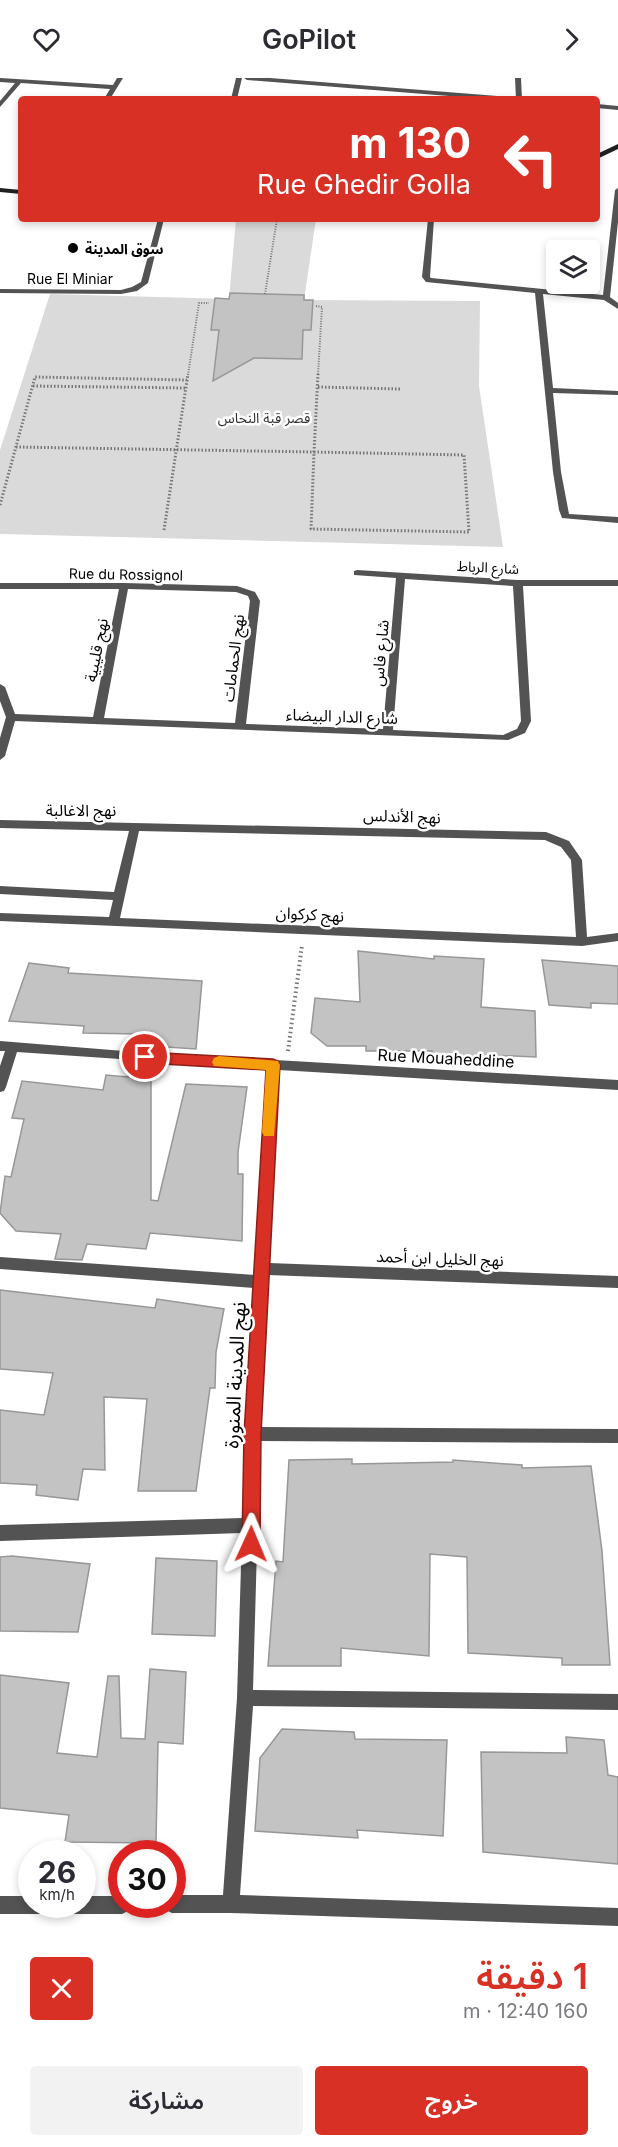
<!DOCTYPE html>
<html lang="ar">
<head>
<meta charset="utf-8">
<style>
	:root { --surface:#fff; --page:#f2f2f3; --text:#2b2b33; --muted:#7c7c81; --accent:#d93025 }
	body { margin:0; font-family:Inter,"Noto Sans Arabic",sans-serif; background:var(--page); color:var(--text); direction:rtl; height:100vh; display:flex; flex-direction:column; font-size:22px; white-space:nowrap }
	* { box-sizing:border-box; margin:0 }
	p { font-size:20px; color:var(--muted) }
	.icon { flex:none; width:33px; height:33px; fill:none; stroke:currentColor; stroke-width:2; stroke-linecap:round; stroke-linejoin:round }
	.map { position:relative; height:1859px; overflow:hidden; direction:ltr }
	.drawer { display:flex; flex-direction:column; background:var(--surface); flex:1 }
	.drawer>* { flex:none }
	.hud { position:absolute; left:18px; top:18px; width:582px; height:126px; border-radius:6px; box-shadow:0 3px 9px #0003; direction:rtl; background:#d93025; color:#fff; overflow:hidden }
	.controls { position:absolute; left:546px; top:162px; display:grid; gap:12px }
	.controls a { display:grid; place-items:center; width:54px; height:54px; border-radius:6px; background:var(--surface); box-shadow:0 3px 9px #0003; font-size:30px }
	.speed { position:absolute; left:18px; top:1762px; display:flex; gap:12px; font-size:30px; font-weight:700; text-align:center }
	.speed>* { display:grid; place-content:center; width:78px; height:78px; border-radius:50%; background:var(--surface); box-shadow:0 3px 9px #0003; line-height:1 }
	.speed small { font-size:15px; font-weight:400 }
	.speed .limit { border:9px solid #d22; background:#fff; color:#111 }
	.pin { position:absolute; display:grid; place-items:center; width:51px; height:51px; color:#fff; margin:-26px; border:3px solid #fff; border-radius:50%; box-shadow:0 2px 6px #0007 }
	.me { position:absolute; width:66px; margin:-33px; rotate:1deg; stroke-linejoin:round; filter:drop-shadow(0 0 4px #0008) }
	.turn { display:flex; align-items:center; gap:21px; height:126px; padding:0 30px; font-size:27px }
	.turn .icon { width:78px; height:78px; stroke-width:2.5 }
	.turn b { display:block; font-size:42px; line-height:51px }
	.round { display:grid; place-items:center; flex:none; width:63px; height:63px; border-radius:6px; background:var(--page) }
	.overview { display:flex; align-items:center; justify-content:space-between; height:102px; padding:0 30px }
	h1 { font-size:36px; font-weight:600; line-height:45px; color:var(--accent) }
	.button { display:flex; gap:12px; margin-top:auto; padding:12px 30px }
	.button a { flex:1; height:69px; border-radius:6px; background:var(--accent); color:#fff; font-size:24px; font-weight:600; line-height:69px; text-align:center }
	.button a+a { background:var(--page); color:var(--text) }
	header { display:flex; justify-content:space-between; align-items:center; height:78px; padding:0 30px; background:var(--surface); font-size:27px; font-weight:600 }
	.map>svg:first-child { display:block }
	.green { fill:#dadada }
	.building { fill:#c3c3c3; stroke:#979797; stroke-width:1.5 }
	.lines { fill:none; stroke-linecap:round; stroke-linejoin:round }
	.path-far2 { stroke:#757575; stroke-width:2; stroke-dasharray:1 1.5; stroke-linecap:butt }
	.path-far1 { stroke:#757575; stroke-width:3; stroke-dasharray:1.5 2; stroke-linecap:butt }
	.path { stroke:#757575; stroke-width:4; stroke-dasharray:1.5 3; stroke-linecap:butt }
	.street { fill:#535353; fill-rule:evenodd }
	.secondary { fill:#202020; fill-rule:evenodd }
	.route { fill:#d93025; stroke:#8d1f18; stroke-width:1.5 }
	.slow { fill:#f59e0b }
	.poi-dot { fill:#000; stroke:#fff; stroke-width:2 }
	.labels { text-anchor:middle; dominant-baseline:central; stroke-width:5; stroke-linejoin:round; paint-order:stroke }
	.far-poi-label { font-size:14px; font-weight:bold; fill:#000; stroke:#fff; text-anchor:start }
	.far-street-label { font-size:14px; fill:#000; stroke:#fff }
	.far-park-label { font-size:14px; fill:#313131; stroke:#fff }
	.street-label { font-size:16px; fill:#000; stroke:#fff }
	.near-street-label { font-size:20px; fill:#000; stroke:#fff }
</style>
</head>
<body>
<header><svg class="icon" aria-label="forward" viewBox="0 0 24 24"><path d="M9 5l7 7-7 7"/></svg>GoPilot<svg class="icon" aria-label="heart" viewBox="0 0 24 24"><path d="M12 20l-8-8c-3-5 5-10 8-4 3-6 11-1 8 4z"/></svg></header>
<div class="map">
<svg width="618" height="1859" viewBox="0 0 618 1859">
	<rect width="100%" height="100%" fill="#fff"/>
	<path class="green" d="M 236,141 L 316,141 L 304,222 L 480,223 L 479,308 L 503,469 L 0,456 L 0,372 L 50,216 L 229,221 Z"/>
	<path class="building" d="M 230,215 L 304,217 L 304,222 L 313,222 L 311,252 L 303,252 L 302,281 L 254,280 L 213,303 L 219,252 L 211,252 L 215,220 L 229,221 Z
		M 358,873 L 434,881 L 434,878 L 484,881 L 481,929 L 535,933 L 536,979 L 488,977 L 488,982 L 432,979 L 432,973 L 366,973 L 366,968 L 327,968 L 311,955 L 315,920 L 360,924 Z
		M 542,882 L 618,888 L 618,926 L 591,925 L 591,930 L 549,927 Z
		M 29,885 L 69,890 L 68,895 L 202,903 L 196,971 L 151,968 L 151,972 L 134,971 L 138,956 L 83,955 L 84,948 L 9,943 Z
		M 131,984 L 151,985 L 151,1122 L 158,1123 L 186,1006 L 247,1009 L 238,1074 L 238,1096 L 243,1096 L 242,1163 L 150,1155 L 146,1171 L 87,1166 L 82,1182 L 55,1181 L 61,1156 L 16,1153 L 0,1135 L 5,1098 L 11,1099 L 24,1041 L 12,1040 L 22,1003 L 103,1012 L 106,997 L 128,999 Z
		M 0,1212 L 155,1230 L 157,1221 L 224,1231 L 216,1274 L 215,1310 L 210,1310 L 196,1413 L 138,1413 L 147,1321 L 104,1319 L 105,1392 L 83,1391 L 78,1422 L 36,1417 L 37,1407 L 0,1405 L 0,1332 L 44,1337 L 53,1295 L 0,1291 Z
		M 352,1381 L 352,1386 L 453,1384 L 453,1382 L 522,1387 L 522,1390 L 591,1388 L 602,1473 L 610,1587 L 562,1587 L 562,1580 L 468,1575 L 467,1479 L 430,1476 L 429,1578 L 341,1570 L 341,1588 L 268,1588 L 276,1483 L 283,1484 L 289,1382 Z
		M 12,1478 L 90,1486 L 78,1554 L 0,1553 L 0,1479 Z
		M 156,1480 L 217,1483 L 215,1558 L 152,1556 Z
		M 150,1591 L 186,1594 L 183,1666 L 158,1664 L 156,1765 L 65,1764 L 69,1737 L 0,1730 L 0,1597 L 69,1605 L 57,1675 L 97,1679 L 108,1598 L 119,1598 L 121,1660 L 145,1661 Z
		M 282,1651 L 354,1654 L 355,1661 L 447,1662 L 443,1758 L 357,1752 L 358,1760 L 255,1753 L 260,1680 Z
		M 566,1659 L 604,1662 L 608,1697 L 618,1699 L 618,1786 L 483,1774 L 481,1674 L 567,1675 Z"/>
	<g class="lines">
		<path class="path-far2" d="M 265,216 L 277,141
			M 316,228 L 322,229 L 318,297
			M 188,297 L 199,225 L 209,225"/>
		<path class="path-far1" d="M 33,308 L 186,310
			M 318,309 L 400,311
			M 16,369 L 314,374
			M 314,374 L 464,377 L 469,454 L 311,451 Z
			M 314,374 L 318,296
			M 0,427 L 35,299 L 187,302
			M 164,452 L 188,296"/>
		<path class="path" d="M 288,973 L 302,867"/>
		<path class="street" d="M 0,0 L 113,7 L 117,0 L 123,0 L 110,21 L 104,21 L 110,11 L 21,5 L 0,29 L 0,23 L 15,5 L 0,4 Z
			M 236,0 L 242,0 L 237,21 L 231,21 Z
			M 244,0 L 270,0 L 510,19 L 513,21 L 487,21 L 247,2 Z
			M 515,0 L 521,0 L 522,21 L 516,21 Z
			M 597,26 L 618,28 L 618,32 L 597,30 Z
			M 618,110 L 618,144 L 610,219 L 618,225 L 618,231 L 604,222 L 543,216 L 553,310 L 618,313 L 618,317 L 553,315 L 561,394 L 569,436 L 618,439 L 618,445 L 562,440 L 559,432 L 553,394 L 535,215 L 426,204 L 422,199 L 428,141 L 434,141 L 430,199 L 431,200 L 603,217 L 615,112 Z
			M 158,141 L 164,141 L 148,205 L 137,213 L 121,216 L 0,215 L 0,211 L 121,212 L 132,209 L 141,204 Z
			M 357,492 L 518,502 L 618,502 L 618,508 L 523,508 L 531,643 L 525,655 L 508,662 L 15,643 L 5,678 L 0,682 L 0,660 L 6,639 L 0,623 L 0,606 L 5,609 L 15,636 L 93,639 L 119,511 L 0,511 L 0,505 L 124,505 L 237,508 L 255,514 L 260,523 L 246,646 L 383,651 L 396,500 L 354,497 L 354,493 ZM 405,501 L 513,508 L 521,643 L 517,651 L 503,657 L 393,652 ZM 128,511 L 236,514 L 248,518 L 250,523 L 235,645 L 104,640 Z
			M 0,742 L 546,754 L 569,763 L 582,782 L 587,859 L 618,855 L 618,863 L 582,868 L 0,843 L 0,835 L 109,839 L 113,822 L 0,816 L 0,808 L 114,814 L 129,753 L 0,750 ZM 139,753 L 545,762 L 561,769 L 571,782 L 576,859 L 120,840 Z
			M 0,963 L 124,973 L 618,1002 L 618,1012 L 279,992 L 269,1185 L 618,1198 L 618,1210 L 268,1197 L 261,1349 L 618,1351 L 618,1365 L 260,1363 L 253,1612 L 618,1616 L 618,1632 L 253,1628 L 240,1817 L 618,1830 L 618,1848 L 231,1835 L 172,1835 L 166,1832 L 164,1827 L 172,1827 L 172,1817 L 223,1817 L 237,1620 L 242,1455 L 0,1463 L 0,1447 L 243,1440 L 254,1210 L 0,1191 L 0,1179 L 255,1197 L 267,991 L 17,974 L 6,1009 L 4,1013 L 0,1014 L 0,988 L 5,973 L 0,973 Z
			M 0,1818 L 32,1818 L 32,1827 L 82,1827 L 82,1818 L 122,1818 L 122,1827 L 131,1827 L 128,1833 L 122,1836 L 0,1836 Z"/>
		<path class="secondary" d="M 618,66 L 618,71 L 597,81 L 597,76 Z
			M 0,110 L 21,112 L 21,116 L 0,114 Z"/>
	</g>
	<path class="route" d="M 145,974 L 273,981 L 278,983 L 280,987 L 261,1356 L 260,1466 L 257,1472 L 251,1475 L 245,1472 L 242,1466 L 244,1356 L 266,992 L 145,985 L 140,983 L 138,979 L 140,975 Z"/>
	<path class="slow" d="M 219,978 L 278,983 L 280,987 L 274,1058 L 264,1058 L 262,1054 L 266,992 L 214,988 L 212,984 L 214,980 Z"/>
	<circle class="poi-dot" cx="73" cy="170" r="6"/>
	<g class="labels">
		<g class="far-poi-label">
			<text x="85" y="170">سوق المدينة</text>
		</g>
		<g class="far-street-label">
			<text x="70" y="200">Rue El Miniar</text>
			<text transform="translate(488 489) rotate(3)">شارع الرباط</text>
			<text transform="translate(126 496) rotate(1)">Rue du Rossignol</text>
		</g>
		<g class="far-park-label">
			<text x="264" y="339">قصر قبة النحاس</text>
		</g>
		<g class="street-label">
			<text transform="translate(96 572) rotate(-79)">نهج قليبية</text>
			<text transform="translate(380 575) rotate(-85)">شارع فاس</text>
			<text transform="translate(233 580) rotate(-83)">نهج الحمامات</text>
			<text transform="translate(342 638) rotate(2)">شارع الدار البيضاء</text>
			<text x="81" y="732">نهج الاغالبة</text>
			<text transform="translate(402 738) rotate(2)">نهج الأندلس</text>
			<text transform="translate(310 836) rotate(3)">نهج كركوان</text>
			<text transform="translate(446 980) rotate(3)">Rue Mouaheddine</text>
			<text transform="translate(440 1180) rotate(2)">نهج الخليل ابن أحمد</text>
		</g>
		<g class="near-street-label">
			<text transform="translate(235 1297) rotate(-87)">نهج المدينة المنورة</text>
		</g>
	</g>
</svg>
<div class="controls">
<a><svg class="icon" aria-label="layers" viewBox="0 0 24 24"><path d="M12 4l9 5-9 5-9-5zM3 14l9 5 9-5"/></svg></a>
</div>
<div class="speed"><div>26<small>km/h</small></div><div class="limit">30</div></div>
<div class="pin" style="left:145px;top:979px;background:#d93025"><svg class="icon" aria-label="arrive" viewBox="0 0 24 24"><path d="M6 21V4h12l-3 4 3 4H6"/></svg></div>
<svg class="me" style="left:251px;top:1466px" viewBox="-20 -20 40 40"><path d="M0-17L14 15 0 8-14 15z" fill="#d93025" stroke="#fff" stroke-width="4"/></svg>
<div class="hud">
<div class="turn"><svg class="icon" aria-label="left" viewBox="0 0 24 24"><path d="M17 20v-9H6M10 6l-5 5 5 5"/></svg><div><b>130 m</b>Rue Ghedir Golla</div></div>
</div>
</div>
<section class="drawer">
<div class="overview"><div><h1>1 دقيقة</h1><p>160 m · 12:40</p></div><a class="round" style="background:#d93025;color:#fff"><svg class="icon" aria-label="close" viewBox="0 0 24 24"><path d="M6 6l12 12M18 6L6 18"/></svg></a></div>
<div class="button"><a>خروج</a><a>مشاركة</a></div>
</section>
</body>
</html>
